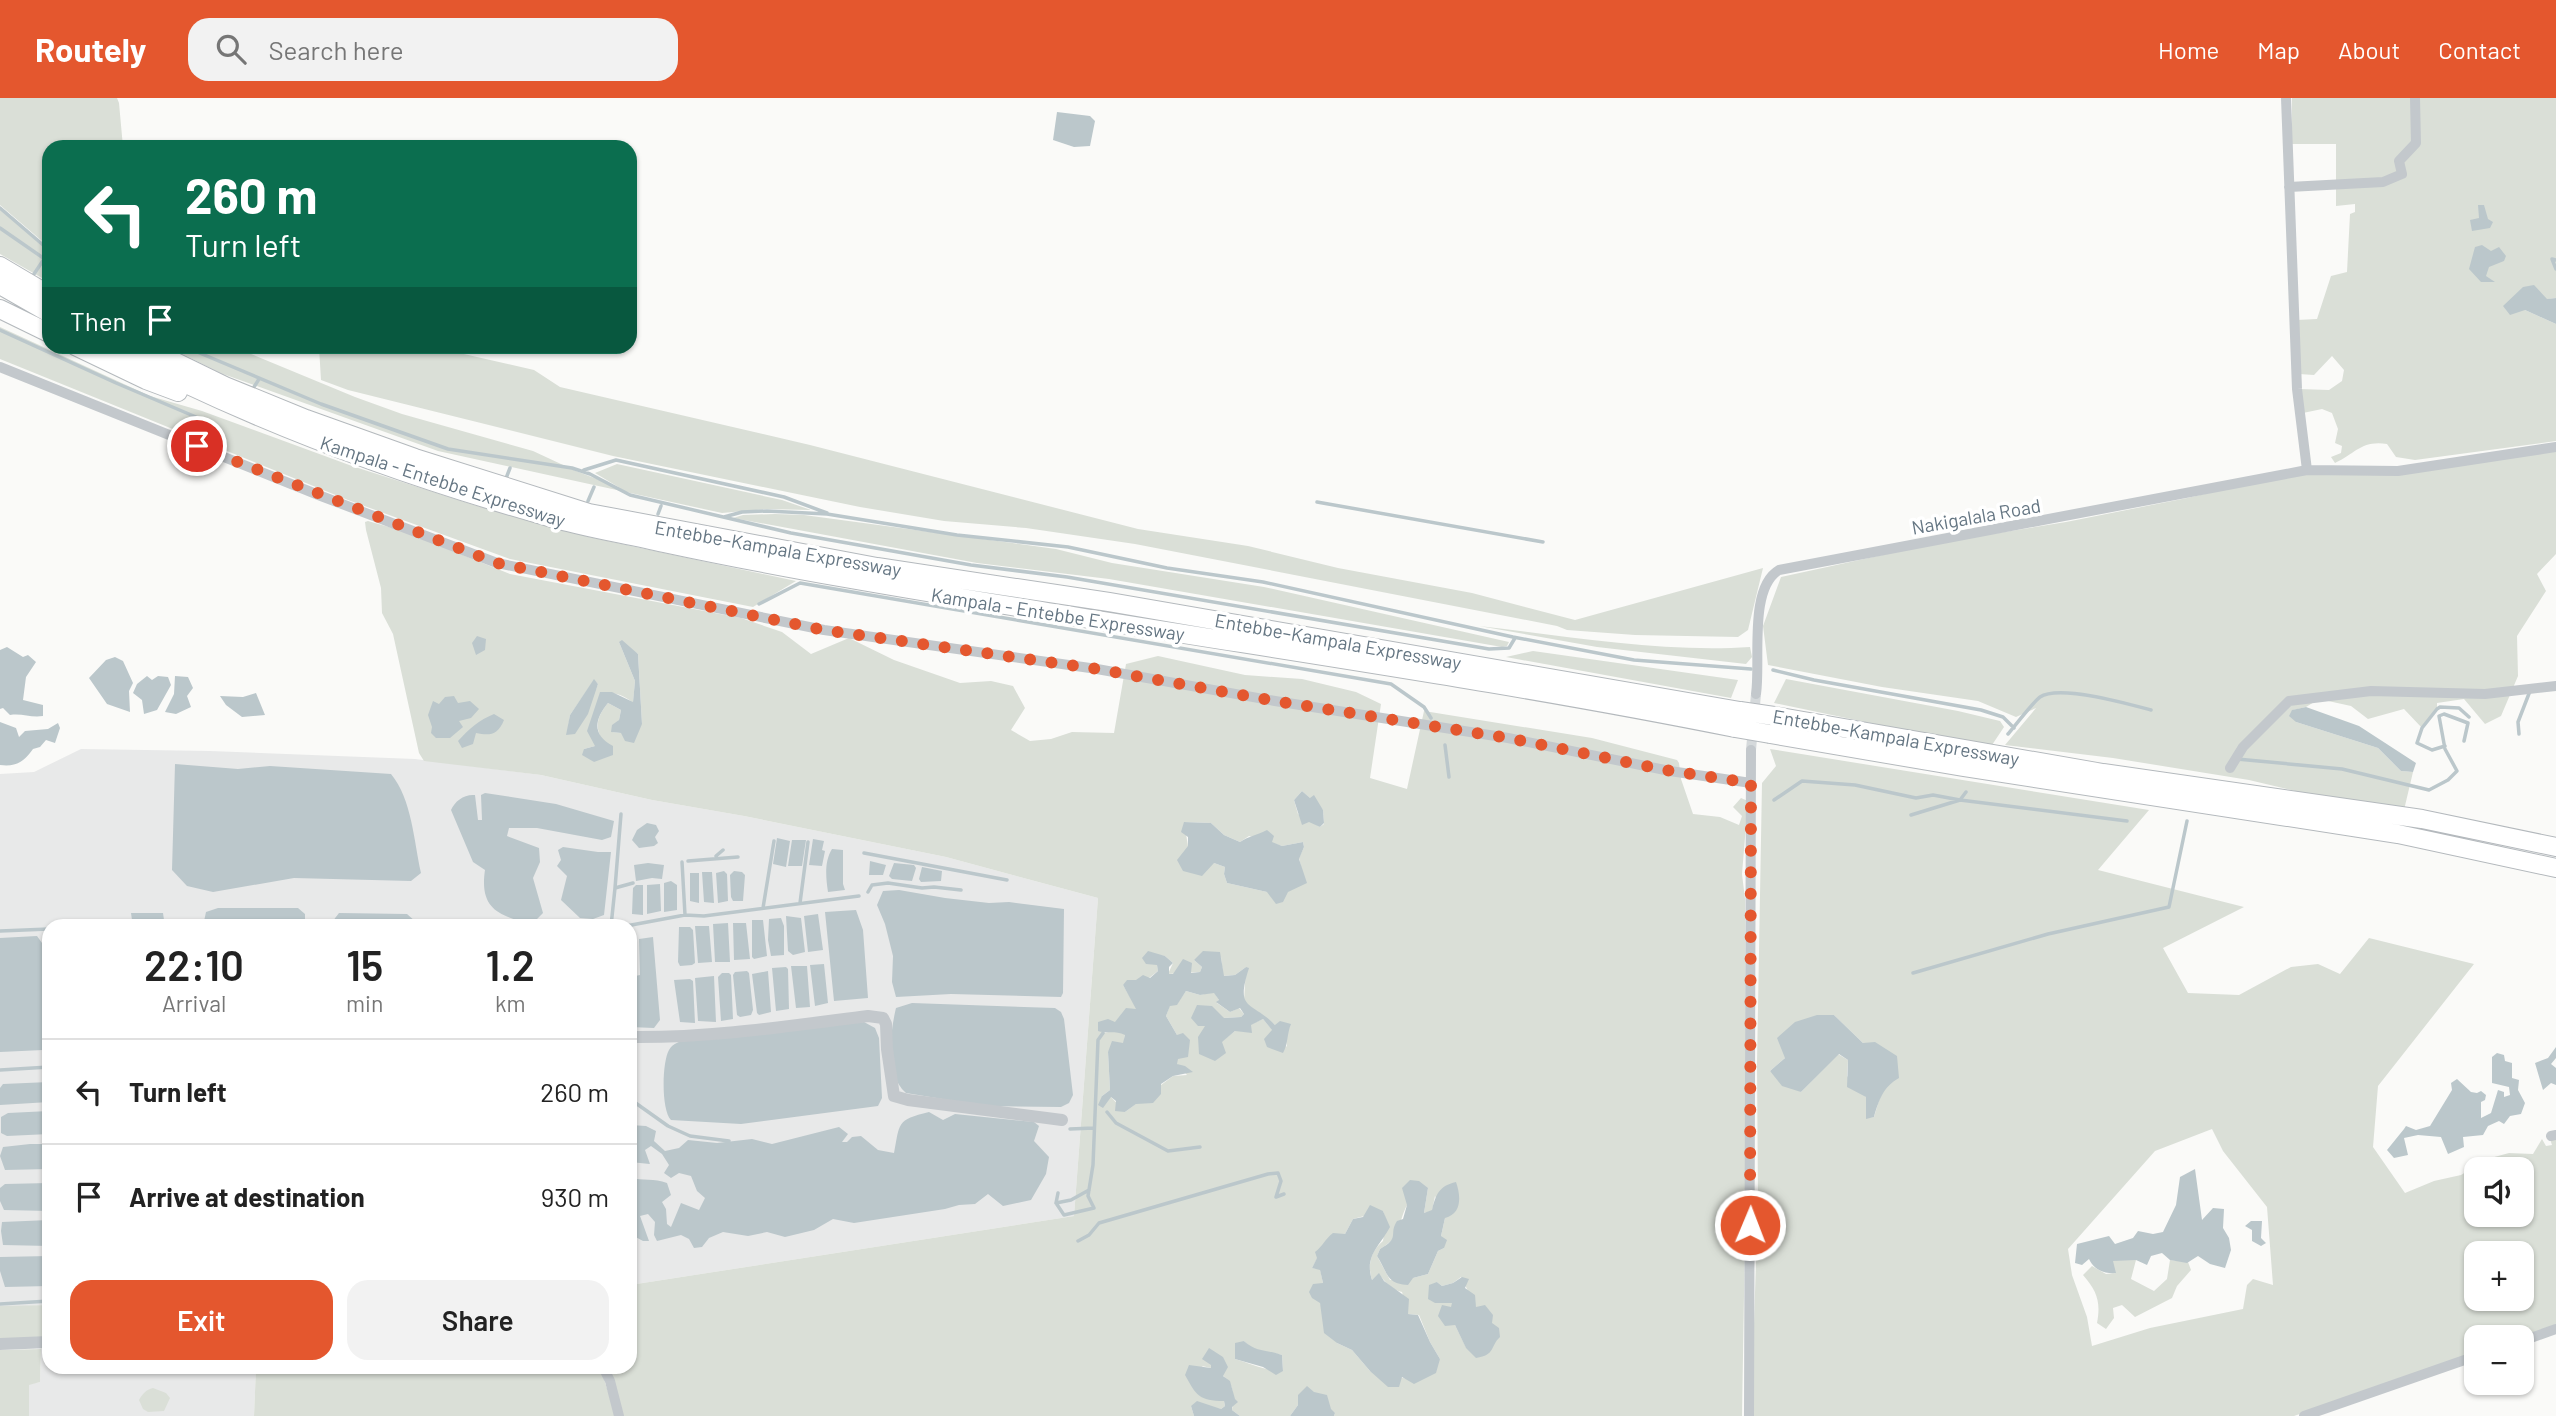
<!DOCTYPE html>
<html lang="en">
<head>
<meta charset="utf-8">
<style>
	:root { --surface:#fff; --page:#f2f2f2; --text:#222; --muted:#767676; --line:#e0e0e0; --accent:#e4572e }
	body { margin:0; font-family:Barlow,sans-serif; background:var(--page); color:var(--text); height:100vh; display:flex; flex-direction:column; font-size:26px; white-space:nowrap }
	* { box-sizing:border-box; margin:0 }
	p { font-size:23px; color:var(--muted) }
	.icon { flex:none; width:38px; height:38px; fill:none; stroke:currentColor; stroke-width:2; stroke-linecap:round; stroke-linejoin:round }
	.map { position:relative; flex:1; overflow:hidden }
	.drawer { position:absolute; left:42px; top:821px; width:595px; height:455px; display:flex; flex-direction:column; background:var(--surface); border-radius:21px; box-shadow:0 2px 5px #0004 }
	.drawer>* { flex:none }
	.guide { position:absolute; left:42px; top:42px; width:595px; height:214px; border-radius:21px; box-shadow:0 2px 5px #0004; background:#0b6e4f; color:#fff; overflow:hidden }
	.tools { position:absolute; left:2464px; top:1059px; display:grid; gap:14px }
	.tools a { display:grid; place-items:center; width:70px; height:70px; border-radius:14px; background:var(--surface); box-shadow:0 2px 5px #0004; font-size:35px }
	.pin { position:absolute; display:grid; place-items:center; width:60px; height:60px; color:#fff; margin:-30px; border:4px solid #fff; border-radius:50%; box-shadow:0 2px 7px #0007 }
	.me { position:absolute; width:77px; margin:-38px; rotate:1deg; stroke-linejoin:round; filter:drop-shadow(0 0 5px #0008) }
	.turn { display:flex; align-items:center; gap:24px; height:147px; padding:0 28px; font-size:32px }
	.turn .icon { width:91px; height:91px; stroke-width:2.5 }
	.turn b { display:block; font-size:49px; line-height:60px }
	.then { display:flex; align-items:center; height:66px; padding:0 28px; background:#0003; gap:14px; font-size:26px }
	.eta { display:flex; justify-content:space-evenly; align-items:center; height:119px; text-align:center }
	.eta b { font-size:42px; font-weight:600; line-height:49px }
	.cta { display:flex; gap:14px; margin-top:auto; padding:14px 28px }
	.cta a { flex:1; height:80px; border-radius:21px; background:var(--accent); color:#fff; font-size:28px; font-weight:600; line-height:80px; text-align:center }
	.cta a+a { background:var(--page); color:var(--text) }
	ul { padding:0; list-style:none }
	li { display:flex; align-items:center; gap:21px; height:105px; padding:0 28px; border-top:2px solid var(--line) }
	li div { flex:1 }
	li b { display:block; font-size:26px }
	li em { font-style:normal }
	header { display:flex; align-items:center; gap:42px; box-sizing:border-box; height:98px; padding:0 35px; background:var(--accent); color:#fff }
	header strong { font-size:33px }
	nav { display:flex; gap:38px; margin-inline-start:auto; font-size:24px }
	.search { width:490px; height:63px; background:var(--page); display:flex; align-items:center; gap:18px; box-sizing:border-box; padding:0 24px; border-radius:21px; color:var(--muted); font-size:26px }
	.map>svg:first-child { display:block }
	.built { fill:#e8e9e9 }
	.green { fill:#dadfd7; fill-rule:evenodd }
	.water { fill:#bbc7cb }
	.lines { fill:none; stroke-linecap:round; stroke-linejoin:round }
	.stream { stroke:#bbc7cb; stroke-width:3.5 }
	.minor-tunnel { stroke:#d5d9db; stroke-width:10; stroke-dasharray:10 5; stroke-linecap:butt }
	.motorway-casing { stroke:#b4b9bd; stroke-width:20 }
	.minor { stroke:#c3c8cc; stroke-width:10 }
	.tertiary { stroke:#c3c8cc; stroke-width:12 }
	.motorway { stroke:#fff; stroke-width:18 }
	.motorway-bridge-casing { stroke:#b4b9bd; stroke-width:20; stroke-linecap:butt }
	.motorway-bridge { stroke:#fff; stroke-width:18 }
	.route { stroke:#e4572e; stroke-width:12; stroke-dasharray:0 21.6 }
	.labels { text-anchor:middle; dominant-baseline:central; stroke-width:7; stroke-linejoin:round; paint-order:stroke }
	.street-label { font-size:19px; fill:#657683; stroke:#fff }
</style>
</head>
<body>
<header>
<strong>Routely</strong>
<div class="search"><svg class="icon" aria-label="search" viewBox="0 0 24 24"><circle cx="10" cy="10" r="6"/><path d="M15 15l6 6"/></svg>Search here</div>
<nav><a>Home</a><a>Map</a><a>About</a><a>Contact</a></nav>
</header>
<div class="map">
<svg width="2556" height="1318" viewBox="0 0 2556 1318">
	<rect width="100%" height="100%" fill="#fafaf8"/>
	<path class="built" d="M 81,651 L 210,653 L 415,661 L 541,677 L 652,702 L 744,718 L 946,759 L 1098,800 L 1074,1118 L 630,1187 L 630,828 L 49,828 L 49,1207 L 0,1209 L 0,676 L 34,674 Z
		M 49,1250 L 49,1269 L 256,1269 L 254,1318 L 29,1318 L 29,1286 L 40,1284 L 41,1251 Z
		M 297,1269 L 335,1269 L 335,1274 L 297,1276 Z"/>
	<path class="green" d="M 0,0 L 117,0 L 119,5 L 123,49 L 49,49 L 49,149 L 0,107 Z
		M 2292,0 L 2556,0 L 2556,200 L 2548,201 L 2525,212 L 2556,226 L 2556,343 L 2415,362 L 2396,359 L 2387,346 C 2362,342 2356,355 2335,365 L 2331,359 L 2341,355 L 2342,348 L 2335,345 L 2338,331 L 2332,315 L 2322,311 L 2303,315 L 2299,291 L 2329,292 L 2342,283 L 2344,272 L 2332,258 L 2314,277 L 2299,276 L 2296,222 L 2317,221 L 2331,178 L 2347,174 L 2350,116 L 2355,114 L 2355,106 L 2336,108 L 2336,46 L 2292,46 Z
		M 0,108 L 49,151 L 49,184 L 0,156 Z
		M 0,229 L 150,298 L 202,313 L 352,368 L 474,407 L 589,439 L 796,483 L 753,509 L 510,461 L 348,402 L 0,261 Z
		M 168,249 L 234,249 L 355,299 L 402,316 L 533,353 L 576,373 L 620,390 L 595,375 L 617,366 L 782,402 L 811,412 L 766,411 L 722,415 L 438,353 L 223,276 Z
		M 319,249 L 433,249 L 534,272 L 560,289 L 810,347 L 1138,431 L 1248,448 L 1338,470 L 1472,495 L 1575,522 L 1763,470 L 1748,532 L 1738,539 L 1635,537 L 1567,532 L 1557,528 L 1135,446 L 1026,430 L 944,423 L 860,409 L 613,358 L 348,292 L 321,282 Z
		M 2556,352 L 2556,456 L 2537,476 L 2546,493 L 2517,538 L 2518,578 L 2501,618 L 2485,626 L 2464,601 L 2437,605 L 2437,611 L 2422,630 L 2404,611 L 2368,621 L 2351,608 L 2319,601 L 2306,609 L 2293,612 L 2296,624 L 2378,650 L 2401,673 L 2413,674 L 2404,712 L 2316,698 L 2249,682 L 2113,660 L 2005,647 L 2036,610 L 2016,619 L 1978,603 L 1882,589 L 1768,567 L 1763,528 L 1781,479 L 1942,444 L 2066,424 L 2187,400 L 2307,373 L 2389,376 Z
		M 775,416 L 804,417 L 1056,451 L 1112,465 L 1264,489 L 1509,544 L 1507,548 L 1502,549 L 1109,481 L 977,465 L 733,420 L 743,417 Z
		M 368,423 L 403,433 L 510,476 L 741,520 L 782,534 L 811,556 L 849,540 L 894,562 L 960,585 L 991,583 L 1013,588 L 1025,610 L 1011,632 L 1030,643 L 1051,641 L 1072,634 L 1114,635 L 1126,566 L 1158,558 L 1245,577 L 1302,581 L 1356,594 L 1381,606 L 1370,680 L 1407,691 L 1424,613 L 1592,640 L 1677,662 L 1679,665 L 1681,681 L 1693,716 L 1720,719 L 1739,727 L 1742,718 L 1733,709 L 1741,700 L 1748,703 L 1742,776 L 1745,801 L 1746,1077 L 1742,1318 L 1334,1318 L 1335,1315 L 1298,1307 L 1290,1318 L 1240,1318 L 1232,1312 C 1235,1284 1231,1285 1211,1267 L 1211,1270 L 1202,1268 L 1224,1303 L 1225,1308 L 1221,1311 L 1191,1308 L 1194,1318 L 620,1318 L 606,1269 L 630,1269 L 630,1187 L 1074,1118 L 1098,800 L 946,759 L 744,718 L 652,702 L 541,677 L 424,663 L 419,655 L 393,536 L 382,515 L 381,490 L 366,432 L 365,424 ZM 619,544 L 638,556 L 642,626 L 621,635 L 612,634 L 619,622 L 621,612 L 608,605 C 598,617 594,628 602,642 L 594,664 L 584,651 L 595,648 L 600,595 C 613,594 623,596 633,605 L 635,583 ZM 594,582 L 598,586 L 596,591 L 567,636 L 570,617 ZM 1302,693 L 1323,712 L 1324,726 L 1320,729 L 1298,716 L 1294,702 ZM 1184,724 L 1211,725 L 1224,737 L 1240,744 L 1249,738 L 1282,748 L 1303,744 L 1304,749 L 1299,760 L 1303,777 L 1287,794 L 1267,794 L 1227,785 L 1224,776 L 1225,769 L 1214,765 L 1188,748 ZM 1156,857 L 1165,858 L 1173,865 L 1168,876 L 1200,874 L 1202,869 L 1194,862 L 1221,859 L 1223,878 L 1235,877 L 1246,869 L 1244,903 C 1258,919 1285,925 1287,949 L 1263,921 L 1235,933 L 1221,944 L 1225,955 L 1206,928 L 1223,920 L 1241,919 L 1244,916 L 1239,910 L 1230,914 L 1217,905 L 1219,902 L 1214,894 L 1200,897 L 1186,893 L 1177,906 L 1170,907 L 1166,918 L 1177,937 L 1177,966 L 1187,977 L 1173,978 L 1125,1014 L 1111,999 L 1102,998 L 1110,992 L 1108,954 L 1124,945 L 1125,936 L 1114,933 L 1103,935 L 1132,912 L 1137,911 L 1123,887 L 1149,880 L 1158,873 ZM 1428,1090 L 1424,1115 L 1432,1113 L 1435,1098 L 1445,1120 L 1441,1138 L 1444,1150 L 1438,1153 L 1428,1176 L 1413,1180 L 1390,1182 L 1377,1158 L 1380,1151 C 1401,1139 1397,1128 1406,1109 C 1410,1102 1421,1095 1428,1090 ZM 1383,1113 L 1386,1122 L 1383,1143 C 1371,1153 1367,1167 1372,1182 L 1379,1176 C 1385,1184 1392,1192 1402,1194 L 1408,1216 L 1419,1217 L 1430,1244 L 1440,1261 L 1408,1281 L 1370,1273 L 1352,1252 L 1337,1245 L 1320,1205 L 1323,1185 L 1320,1171 L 1312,1170 L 1324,1148 L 1345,1136 L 1353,1121 ZM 1461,1179 L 1476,1209 L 1492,1225 L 1466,1249 L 1455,1227 L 1452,1205 L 1435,1205 L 1437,1184 L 1442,1188 L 1453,1185 ZM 1244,1243 L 1253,1251 L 1282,1257 L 1283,1273 C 1266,1273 1252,1266 1235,1261 Z
		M 1479,528 C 1566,538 1663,555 1750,549 L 1752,559 L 1746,566 L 1597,549 Z
		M 1533,553 L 1738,582 L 1731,600 L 1506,559 Z
		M 1786,581 L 1958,613 L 2000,623 L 2004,629 L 1990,650 L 1774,605 Z
		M 1770,651 L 2149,712 L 2098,772 L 2244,809 L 2163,850 L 2188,895 L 2239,897 L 2291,869 L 2318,866 L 2340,876 L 2369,840 L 2474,866 L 2378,988 L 2373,1049 L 2405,1095 L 2434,1083 L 2461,1077 L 2487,1061 L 2509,1055 L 2533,1056 L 2542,1041 L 2546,1048 L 2552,1047 L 2549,1038 L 2556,1039 L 2556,1227 L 2522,1239 L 2476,1239 L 2476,1255 L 2294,1318 L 1751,1318 L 1758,1103 L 1757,966 L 1762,685 L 1776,668 ZM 1834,917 L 1863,945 L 1888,985 L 1880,999 L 1874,1019 L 1866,1020 L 1866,999 L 1847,978 L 1848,962 L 1838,956 L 1801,994 L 1770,973 ZM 2212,1031 L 2223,1053 L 2267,1109 L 2273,1187 L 2253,1181 L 2247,1187 L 2243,1211 L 2150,1230 L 2092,1248 L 2087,1219 L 2072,1177 L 2068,1151 L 2155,1053 ZM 2476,1071 L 2522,1071 L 2522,1116 L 2476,1116 ZM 2476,1155 L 2522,1155 L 2522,1200 L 2476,1200 Z
		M 2121,1161 L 2136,1162 L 2131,1181 L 2154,1193 L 2167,1181 L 2170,1162 L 2188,1164 L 2191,1172 L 2177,1188 L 2172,1200 L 2135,1219 L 2122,1207 L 2113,1210 L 2114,1220 L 2106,1231 L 2097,1225 C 2101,1204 2097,1193 2083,1177 L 2092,1168 L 2106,1176 L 2115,1175 L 2112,1163 Z
		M 49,1207 L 49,1241 L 0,1243 L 0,1208 Z
		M 41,1251 L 40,1284 L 29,1287 L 29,1318 L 0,1318 L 0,1252 Z
		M 256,1269 L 297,1269 L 298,1276 L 334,1274 L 335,1269 L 600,1269 L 616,1318 L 254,1318 Z
		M 153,1290 L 166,1295 L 170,1300 L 164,1313 L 148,1314 L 143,1311 L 139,1302 C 143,1295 146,1292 153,1290 Z"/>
	<path class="water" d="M 1057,14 L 1090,18 L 1095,23 L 1090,48 L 1074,49 L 1053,42 Z
		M 2478,107 L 2484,107 L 2488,121 L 2493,124 L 2490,130 L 2472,133 L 2470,122 L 2479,120 Z
		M 2482,147 L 2491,153 L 2499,149 L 2506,158 L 2504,163 L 2489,169 L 2486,178 L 2495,184 L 2481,184 L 2469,171 L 2475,149 Z
		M 2534,187 L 2547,201 L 2556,200 L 2556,226 L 2525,212 L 2510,217 L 2503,208 L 2523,189 Z
		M 477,538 L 486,541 L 485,552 L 476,557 L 472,545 Z
		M 622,542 L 638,556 L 642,626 L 634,645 L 625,643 L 621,635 L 611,634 L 612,627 L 619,622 L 621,612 L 608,605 C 594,622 592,637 613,648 L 613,657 L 594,664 L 582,657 L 584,651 L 595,648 L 587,633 L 600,594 L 612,594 L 633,604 L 635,583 L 619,544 Z
		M 7,549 L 23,559 L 28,557 L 36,564 L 26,579 L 23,602 L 43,607 L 43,618 C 31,620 22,615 10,617 L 3,610 L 0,611 L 0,552 Z
		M 115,559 L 123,563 L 133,585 L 129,593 L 130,614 L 107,606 L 89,580 L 106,562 Z
		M 147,578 L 152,582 L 158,578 L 168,579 L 171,587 L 157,612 L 144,616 L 142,602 L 133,595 L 137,586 Z
		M 175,578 L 188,579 L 193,590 L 187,598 L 191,609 L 176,616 L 165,614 L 174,596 Z
		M 594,581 L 598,586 L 588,616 L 575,636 L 566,637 L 570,617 Z
		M 256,595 L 265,617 L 242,619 L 226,607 L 220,598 L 243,599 Z
		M 454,598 L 458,605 L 470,603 L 479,611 L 471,620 L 459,623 L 463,629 L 450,640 L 436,640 L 431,635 L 432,629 L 428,617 L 433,603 L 439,606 L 445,599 Z
		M 2306,609 L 2359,628 L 2416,665 L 2413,674 L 2401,673 L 2378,650 L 2296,624 L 2289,618 L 2292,612 Z
		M 494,616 L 504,622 C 498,637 490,638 476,635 L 473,646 L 462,650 L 458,643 C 469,631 479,622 494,616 Z
		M 0,624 L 16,630 L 19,639 L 25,633 L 48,631 L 58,625 L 60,630 L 55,645 L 46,642 L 40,649 L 33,651 C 24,664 16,669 0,667 Z
		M 175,666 L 238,671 L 270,668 L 391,676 C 412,701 414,744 421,775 L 411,783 L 294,780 L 213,794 L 187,788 L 172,772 Z
		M 1302,693 L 1310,700 L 1314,697 L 1323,712 L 1324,725 L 1320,729 L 1309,724 L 1302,727 L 1294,702 Z
		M 485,695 L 556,706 L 614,723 L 611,739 L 602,742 L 537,730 L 509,730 L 507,738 L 539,750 L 540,764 L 533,780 L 543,815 L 532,826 C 500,818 479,812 485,772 L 473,764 L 451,712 C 455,703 464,696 475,697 L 478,722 L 482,722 L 481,697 Z
		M 1184,724 L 1211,725 L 1224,737 L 1240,744 C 1249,738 1257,737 1267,732 L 1274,738 L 1272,744 L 1282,748 L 1303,744 L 1304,749 L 1299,761 L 1307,785 L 1288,794 L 1283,804 L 1276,806 L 1267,794 L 1227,785 L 1224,776 L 1225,769 L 1214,765 L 1202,778 L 1183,773 L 1177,762 L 1188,748 L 1188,739 L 1181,734 Z
		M 647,725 L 656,727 L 659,733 L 655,739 L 658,745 L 654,748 L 639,750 L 632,742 L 637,732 Z
		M 777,740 L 790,743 L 786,769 L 773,766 Z
		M 813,741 L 824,743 L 822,752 L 825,753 L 822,768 L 809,767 Z
		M 792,742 L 806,742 L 802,768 L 788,768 Z
		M 563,749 L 598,754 L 611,754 L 604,817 L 593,821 L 580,820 L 561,802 L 567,778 L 557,768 L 561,762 L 558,752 Z
		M 832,751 L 843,752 L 843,786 L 845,792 L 828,794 C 826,780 824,764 832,751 Z
		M 870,763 L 886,767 L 883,777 L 869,777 Z
		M 648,765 L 664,767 L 662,781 L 652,780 L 636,783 L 634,767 Z
		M 894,765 L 914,767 L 916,770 L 912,783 L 892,781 L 889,778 Z
		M 922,769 L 942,773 L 941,783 L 921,784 L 919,781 Z
		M 724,773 L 727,776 L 728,803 L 718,805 L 716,775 Z
		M 734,773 L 742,774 L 745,777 L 743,803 L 733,803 L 731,799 L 730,777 Z
		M 702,774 L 712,774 L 714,805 L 704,804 Z
		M 690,775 L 699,775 L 699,805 L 690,803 Z
		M 671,783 L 677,787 L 677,812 L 664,814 L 664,785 Z
		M 660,786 L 661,813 L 647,816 L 647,787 Z
		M 636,787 L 643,787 L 643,817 L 632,816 L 633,790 Z
		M 899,792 L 945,800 L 989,805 L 1009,804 L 1064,811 L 1063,895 L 1061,899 L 951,896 L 896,899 L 892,884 L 893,858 L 885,826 L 877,807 L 883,793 Z
		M 218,810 L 298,810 L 305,816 L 305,828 L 203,828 L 206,814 Z
		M 856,812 L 863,832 L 868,900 L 834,903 L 825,814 Z
		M 131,815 L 163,815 L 164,822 L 132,822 Z
		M 339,815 L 407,816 L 416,824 L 417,828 L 329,828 Z
		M 818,816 L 823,852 L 808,854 L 804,818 Z
		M 786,818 L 801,820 L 805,854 L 793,857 L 788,853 Z
		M 781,820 L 784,828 L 784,857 L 771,858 L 768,842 L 769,821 Z
		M 752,822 L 763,822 L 767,858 L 754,861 L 752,859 Z
		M 728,825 L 730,864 L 715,864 L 713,826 Z
		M 733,825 L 746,825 L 750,861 L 734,862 Z
		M 695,828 L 709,828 L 712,864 L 698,865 Z
		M 679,829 L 690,829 L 693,832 L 695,865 L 692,867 L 680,868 L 678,864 Z
		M 37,838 L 42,845 L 47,950 L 43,952 L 0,954 L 0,840 Z
		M 653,839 L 660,922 L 654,930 L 630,929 L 630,879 L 640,877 L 639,841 Z
		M 1148,853 L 1165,858 L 1173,865 L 1169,869 L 1169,876 L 1173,876 L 1183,861 L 1192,865 L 1191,875 L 1200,874 L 1202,869 L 1194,862 L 1203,853 L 1220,854 L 1224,878 L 1235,877 L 1246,869 L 1249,870 C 1235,914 1251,902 1275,927 L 1280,923 L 1291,926 C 1287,935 1288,947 1283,955 L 1267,949 L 1264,941 L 1272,932 L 1263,921 L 1251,927 L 1252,935 L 1235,933 L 1222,944 L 1226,955 L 1215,963 L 1199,956 L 1198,939 L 1205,928 L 1198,928 L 1191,920 L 1197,907 L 1212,908 L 1224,920 L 1241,919 L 1244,916 L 1240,910 L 1230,914 L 1216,904 L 1219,902 L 1214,895 L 1200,897 L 1186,893 L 1177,907 L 1170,908 L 1166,918 L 1177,937 L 1183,935 L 1190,942 L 1188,959 L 1178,961 L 1177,966 L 1185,968 L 1193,974 L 1173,978 L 1161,986 L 1161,996 L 1153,1005 L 1136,1006 L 1125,1014 L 1115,1013 L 1116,1003 L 1111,999 L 1103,1010 L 1098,1007 L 1102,998 L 1110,992 L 1108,954 L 1112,943 L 1123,945 L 1125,937 C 1115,932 1107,936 1098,933 L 1098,924 L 1108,921 L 1115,924 L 1126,910 L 1136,911 L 1123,887 L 1127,882 L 1136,882 L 1143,877 L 1150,880 L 1158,873 L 1157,867 L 1146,866 L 1142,860 Z
		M 824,866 L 828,905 L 815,908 L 810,867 Z
		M 791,868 L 807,868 L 810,909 L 796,910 Z
		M 786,869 L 788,871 L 789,911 L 776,913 L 772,870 Z
		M 747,873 L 749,875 L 753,912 L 751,917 L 740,919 L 737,917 L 733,877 L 735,874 Z
		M 768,873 L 771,914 L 759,917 L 757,915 L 752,876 Z
		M 722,875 L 729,875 L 731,877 L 733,921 L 721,923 L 718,879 Z
		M 714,878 L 716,924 L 698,923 L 695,880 Z
		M 690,881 L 693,883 L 695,925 L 680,924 L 674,882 Z
		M 912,905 L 1055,910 L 1061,914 L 1064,921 L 1073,997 L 1069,1005 L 1061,1009 L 985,1008 L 906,995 C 885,977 890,935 896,910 Z
		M 1817,917 L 1834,917 L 1863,945 L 1875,944 L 1897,958 L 1899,980 C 1883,989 1879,1002 1874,1019 L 1866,1021 L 1866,999 L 1847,989 L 1848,962 L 1839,956 L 1801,994 L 1782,988 L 1770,973 L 1785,960 L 1777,940 L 1795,924 Z
		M 864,924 L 875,930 L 879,940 L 882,1000 L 878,1008 L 741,1026 L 671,1022 C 661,1012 662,964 669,952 C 673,945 681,943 687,941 Z
		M 2556,949 L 2556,960 L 2551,966 L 2556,970 L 2556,987 L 2551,985 L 2543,992 L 2535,965 L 2548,960 Z
		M 2497,955 L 2504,957 L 2505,963 L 2512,965 L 2512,980 L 2519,982 L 2518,992 L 2525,1005 L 2521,1016 L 2510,1018 L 2504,1026 L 2499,1023 L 2488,1028 L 2483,1037 L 2463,1039 L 2464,1049 L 2448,1056 L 2441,1039 L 2418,1037 L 2404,1040 L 2408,1057 L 2394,1060 L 2387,1052 L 2404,1031 L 2406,1028 L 2416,1032 L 2430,1028 L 2452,992 L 2451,985 L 2457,981 L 2471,994 L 2477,995 L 2481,993 L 2486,997 L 2485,1002 L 2481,1004 L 2481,1020 L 2491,1015 L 2498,992 L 2504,994 L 2504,999 L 2510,997 L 2509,989 L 2492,985 L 2492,959 Z
		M 49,984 L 49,1004 L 0,1007 L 0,990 L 3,986 Z
		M 49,1013 L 49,1036 L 7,1038 L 1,1035 L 1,1019 L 8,1015 Z
		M 929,1014 L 943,1022 L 955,1016 L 1034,1024 L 1039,1028 L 1034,1043 L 1049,1059 L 1046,1076 L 1031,1102 L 1003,1108 L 988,1096 L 975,1106 L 959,1107 L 945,1111 L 854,1125 L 833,1121 L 814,1132 L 785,1139 L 767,1134 L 748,1138 L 723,1134 L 709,1140 L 702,1149 L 694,1150 L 689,1141 L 681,1137 L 657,1143 L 654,1137 L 655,1124 L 648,1116 L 640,1118 L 649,1143 L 643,1143 L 630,1136 L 630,1080 C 643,1083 654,1080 667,1085 L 671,1097 L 662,1104 L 666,1111 L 667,1126 L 671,1129 L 681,1105 L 699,1112 L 705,1100 L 697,1093 L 691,1078 L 679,1075 L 671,1080 L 664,1075 L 669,1067 L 662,1056 L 651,1048 L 645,1052 L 650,1066 L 630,1064 L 630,1027 L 646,1028 L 656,1033 L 654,1043 L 665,1053 L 679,1050 L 688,1042 L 717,1045 L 752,1041 L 772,1046 L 839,1029 L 848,1036 L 842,1044 L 847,1044 L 852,1039 L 861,1038 L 878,1052 L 894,1055 C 900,1025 896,1022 929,1014 Z
		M 30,1046 L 49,1046 L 49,1071 L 5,1072 L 0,1058 L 3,1049 Z
		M 2195,1071 L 2202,1122 L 2213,1110 L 2224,1111 L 2223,1130 L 2229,1140 L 2231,1152 L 2225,1170 L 2210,1166 L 2198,1158 L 2187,1165 L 2170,1162 L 2162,1155 L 2151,1158 L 2147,1167 L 2136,1162 L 2113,1163 L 2116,1175 C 2105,1176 2094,1172 2089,1161 L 2082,1167 L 2075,1165 L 2077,1146 L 2109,1138 L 2115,1146 L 2133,1140 L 2138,1133 L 2153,1136 L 2163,1134 L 2176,1107 L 2180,1079 Z
		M 1410,1082 L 1419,1083 L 1428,1090 L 1424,1115 L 1432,1112 C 1436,1096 1439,1088 1456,1084 C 1461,1098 1462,1116 1445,1120 L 1441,1138 L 1447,1142 L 1444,1150 L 1438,1153 L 1428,1176 L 1413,1180 L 1408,1187 C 1386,1186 1388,1175 1377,1158 L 1380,1151 C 1401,1139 1388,1137 1397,1123 L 1403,1121 L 1407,1107 L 1402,1090 Z
		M 49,1085 L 49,1113 L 4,1112 L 0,1103 L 0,1090 L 5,1086 Z
		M 1370,1107 L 1383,1113 L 1390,1129 C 1380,1148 1364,1158 1372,1182 L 1379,1175 L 1384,1183 L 1409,1201 L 1408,1216 L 1418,1217 L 1430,1244 L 1440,1261 L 1436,1275 L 1414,1286 L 1402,1279 L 1399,1289 L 1388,1289 L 1370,1273 L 1352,1252 L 1337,1245 L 1324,1235 L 1320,1205 L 1312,1200 L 1309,1194 L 1313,1186 L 1323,1185 L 1320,1172 L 1312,1170 L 1317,1160 L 1315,1154 C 1323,1148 1325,1141 1333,1135 L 1345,1136 L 1353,1121 L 1363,1119 Z
		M 49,1122 L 49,1148 L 3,1147 L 1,1133 L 2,1124 Z
		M 2251,1123 L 2262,1123 L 2261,1140 L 2266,1145 L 2261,1148 L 2252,1143 L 2252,1132 L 2245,1128 Z
		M 49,1158 L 49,1188 L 5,1189 L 0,1173 L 0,1159 Z
		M 1462,1179 L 1469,1181 L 1465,1190 L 1475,1197 L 1476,1209 L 1485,1207 L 1493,1217 L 1492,1225 L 1499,1230 L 1500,1239 C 1490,1248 1496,1257 1476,1260 L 1466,1250 L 1455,1227 L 1445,1228 L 1438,1218 L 1442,1207 L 1451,1209 L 1452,1205 L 1435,1205 L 1428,1201 L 1429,1187 L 1437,1184 L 1442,1188 L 1453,1185 Z
		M 1244,1243 C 1257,1255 1266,1251 1282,1257 L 1283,1273 L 1276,1277 L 1263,1269 L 1235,1261 L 1235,1245 Z
		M 1209,1250 L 1223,1259 L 1228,1269 L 1223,1278 L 1230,1283 L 1235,1301 L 1238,1304 L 1232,1309 L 1232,1312 L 1240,1318 L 1194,1318 L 1191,1308 L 1197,1303 L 1221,1311 L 1225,1308 L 1224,1303 C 1199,1303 1196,1297 1185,1277 L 1189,1267 L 1211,1270 L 1211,1267 L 1202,1261 Z
		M 1307,1288 L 1314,1294 L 1327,1297 L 1331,1311 L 1335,1315 L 1334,1318 L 1290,1318 L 1298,1307 L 1298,1297 Z"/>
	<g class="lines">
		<path class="stream" d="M 0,110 L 49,152
			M 0,130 L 49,164
			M 2556,162 L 2552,161 L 2556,171
			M 34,176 L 44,161
			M 0,232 L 116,285 L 196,319
			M 183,248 L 321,306 L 448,351 L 572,370 L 590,376 L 630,397 L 791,435 L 971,467 L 1067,479 L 1489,551 L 1509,550 L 1515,540
			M 254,289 L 259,281
			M 584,372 L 616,362 L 784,399 L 827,415
			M 505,383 L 510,370
			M 588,403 L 594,389
			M 1317,404 L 1543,444
			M 658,416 L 661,408
			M 724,419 L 742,414 L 767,413 L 827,416 L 957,437 L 1068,449 L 1167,470 L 1263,484 L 1513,539 L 1634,562 L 1751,571
			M 759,506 L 800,485 L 1391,586 L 1424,609 L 1431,620
			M 1773,572 L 1814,582 L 1981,612 L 2003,619 L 2014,630
			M 2008,636 C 2014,629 2034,603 2040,599 C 2059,586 2129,606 2151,612
			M 2519,636 L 2518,624 L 2530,593
			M 1445,647 L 1449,679
			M 2445,648 L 2432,652 L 2417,645 L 2422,630 L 2437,611 L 2440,609 L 2459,610 L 2469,619
			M 2237,661 L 2342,671 L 2429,692 L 2448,682 L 2457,673 L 2445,651 L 2439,618 L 2444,616 L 2468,625 L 2464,643
			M 1774,702 L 1802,683 L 1855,687 L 1916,700 L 1933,697 L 1960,702 L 2127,723
			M 1911,717 L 1960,702 L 1966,694
			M 864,755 L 1007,782
			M 716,758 L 723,752
			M 688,763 L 738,759
			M 682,764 L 685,817
			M 615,790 L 621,716
			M 868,794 L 872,787 L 888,785 L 922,790 L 934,789 L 961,792
			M 800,805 L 808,744
			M 763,810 L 774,743
			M 611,828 L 615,790 L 633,785
			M 626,828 L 685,817 L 704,818 L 859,798
			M 0,833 L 49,831
			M 1913,875 L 2048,836 L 2169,809 L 2187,723
			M 0,972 L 49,969
			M 630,1001 L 668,1028 L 690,1038 L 729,1043
			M 1107,1014 L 1116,1025 L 1168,1053 L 1200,1049
			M 1070,1031 L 1094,1030
			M 1058,1095 L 1056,1105 L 1071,1102 L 1089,1092
			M 1056,1105 L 1064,1117 L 1094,1110 L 1088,1098 L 1093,1067 L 1098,942 L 1103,935
			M 1078,1143 L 1089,1137 L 1099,1125 L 1268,1076 L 1278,1075 L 1281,1083 L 1276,1099 L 1284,1096
			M 0,1206 L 49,1203"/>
		<path class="minor-tunnel" d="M 1751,652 L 1756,596"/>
		<defs>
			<path id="motorway" d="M 0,168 L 49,197
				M 0,187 L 49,215
				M 0,211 L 49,235
				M 75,248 L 146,282 L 178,294
				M 110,248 C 248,321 399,377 549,419 C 586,430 626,436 664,445 C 785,471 907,491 1029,511 C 1264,550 1501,583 1735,630
				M 143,248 L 225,288 L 306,321 L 415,360 L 589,415 L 877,469 L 1109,504 L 1740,613
				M 1774,618 L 2103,675 L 2422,721 L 2556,749
				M 1770,636 L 1963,669 L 2398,736 L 2556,770"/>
		</defs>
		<use href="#motorway" class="motorway-casing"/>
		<path class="minor" d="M 2286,0 L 2297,291 L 2307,372
			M 2289,89 L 2383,84 L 2402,76 L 2399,63 L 2416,45 L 2415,0
			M 0,269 L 321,398 L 497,465 L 824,532 L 1097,571 L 1275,603 L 1508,640 L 1670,673 L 1751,685
			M 1756,596 C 1761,565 1748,490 1779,472 L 2307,372 L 2398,373 L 2556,349
			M 2230,670 L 2243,649 L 2289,603 L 2371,593 L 2485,596 L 2556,588
			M 2551,1038 L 2556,1037
			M 2522,1243 L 2556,1231
			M 603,1269 L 610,1283 L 619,1318
			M 1749,1318 L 1751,652
			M 2304,1318 L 2476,1258"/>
		<path class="tertiary" d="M 630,939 C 710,940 789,928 868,918 L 883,920 L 886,926 L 887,951 L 894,998 L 908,1002 L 1062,1022
			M 0,1246 L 49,1244"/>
		<use href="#motorway" class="motorway"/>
		<defs>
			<path id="motorway-bridge" d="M 1740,613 L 1774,618
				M 1735,630 L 1770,636"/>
		</defs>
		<use href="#motorway-bridge" class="motorway-bridge-casing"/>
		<use href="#motorway-bridge" class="motorway-bridge"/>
	</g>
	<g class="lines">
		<path class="route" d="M 197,348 L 497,465 L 824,532 L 1097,571 L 1275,603 L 1508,640 L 1671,673 L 1751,685 L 1750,1127"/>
	</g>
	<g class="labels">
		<g class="street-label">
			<text transform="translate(443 383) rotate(18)">Kampala - Entebbe Expressway</text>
			<text transform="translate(1976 418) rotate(-10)">Nakigalala Road</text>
			<text transform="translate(778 450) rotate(10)">Entebbe–Kampala Expressway</text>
			<text transform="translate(1058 516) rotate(9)">Kampala - Entebbe Expressway</text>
			<text transform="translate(1338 543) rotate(10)">Entebbe–Kampala Expressway</text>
			<text transform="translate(1896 639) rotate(10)">Entebbe–Kampala Expressway</text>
		</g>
	</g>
</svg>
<div class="tools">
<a><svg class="icon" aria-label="sound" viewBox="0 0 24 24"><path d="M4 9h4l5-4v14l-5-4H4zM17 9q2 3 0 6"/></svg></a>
<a>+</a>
<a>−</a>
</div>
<div class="pin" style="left:197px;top:348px;background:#d93025"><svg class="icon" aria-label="arrive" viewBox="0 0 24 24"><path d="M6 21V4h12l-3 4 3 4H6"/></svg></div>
<svg class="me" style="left:1750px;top:1127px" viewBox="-20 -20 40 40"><circle r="17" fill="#e4572e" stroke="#fff" stroke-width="3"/><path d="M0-11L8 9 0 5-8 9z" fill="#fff"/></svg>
<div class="guide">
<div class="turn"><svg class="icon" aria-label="left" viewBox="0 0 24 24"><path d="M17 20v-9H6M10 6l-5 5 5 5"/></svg><div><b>260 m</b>Turn left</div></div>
<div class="then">Then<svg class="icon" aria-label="arrive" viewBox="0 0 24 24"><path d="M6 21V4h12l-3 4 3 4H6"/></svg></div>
</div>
<section class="drawer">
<div class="eta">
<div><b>22:10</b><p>Arrival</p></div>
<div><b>15</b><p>min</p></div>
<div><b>1.2</b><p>km</p></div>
</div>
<ul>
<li><svg class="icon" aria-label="left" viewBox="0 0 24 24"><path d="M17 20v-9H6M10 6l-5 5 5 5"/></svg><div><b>Turn left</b></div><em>260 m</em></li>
<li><svg class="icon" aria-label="arrive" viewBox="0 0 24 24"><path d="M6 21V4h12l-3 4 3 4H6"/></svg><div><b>Arrive at destination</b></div><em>930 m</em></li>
</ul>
<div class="cta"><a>Exit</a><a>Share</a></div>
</section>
</div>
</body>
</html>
